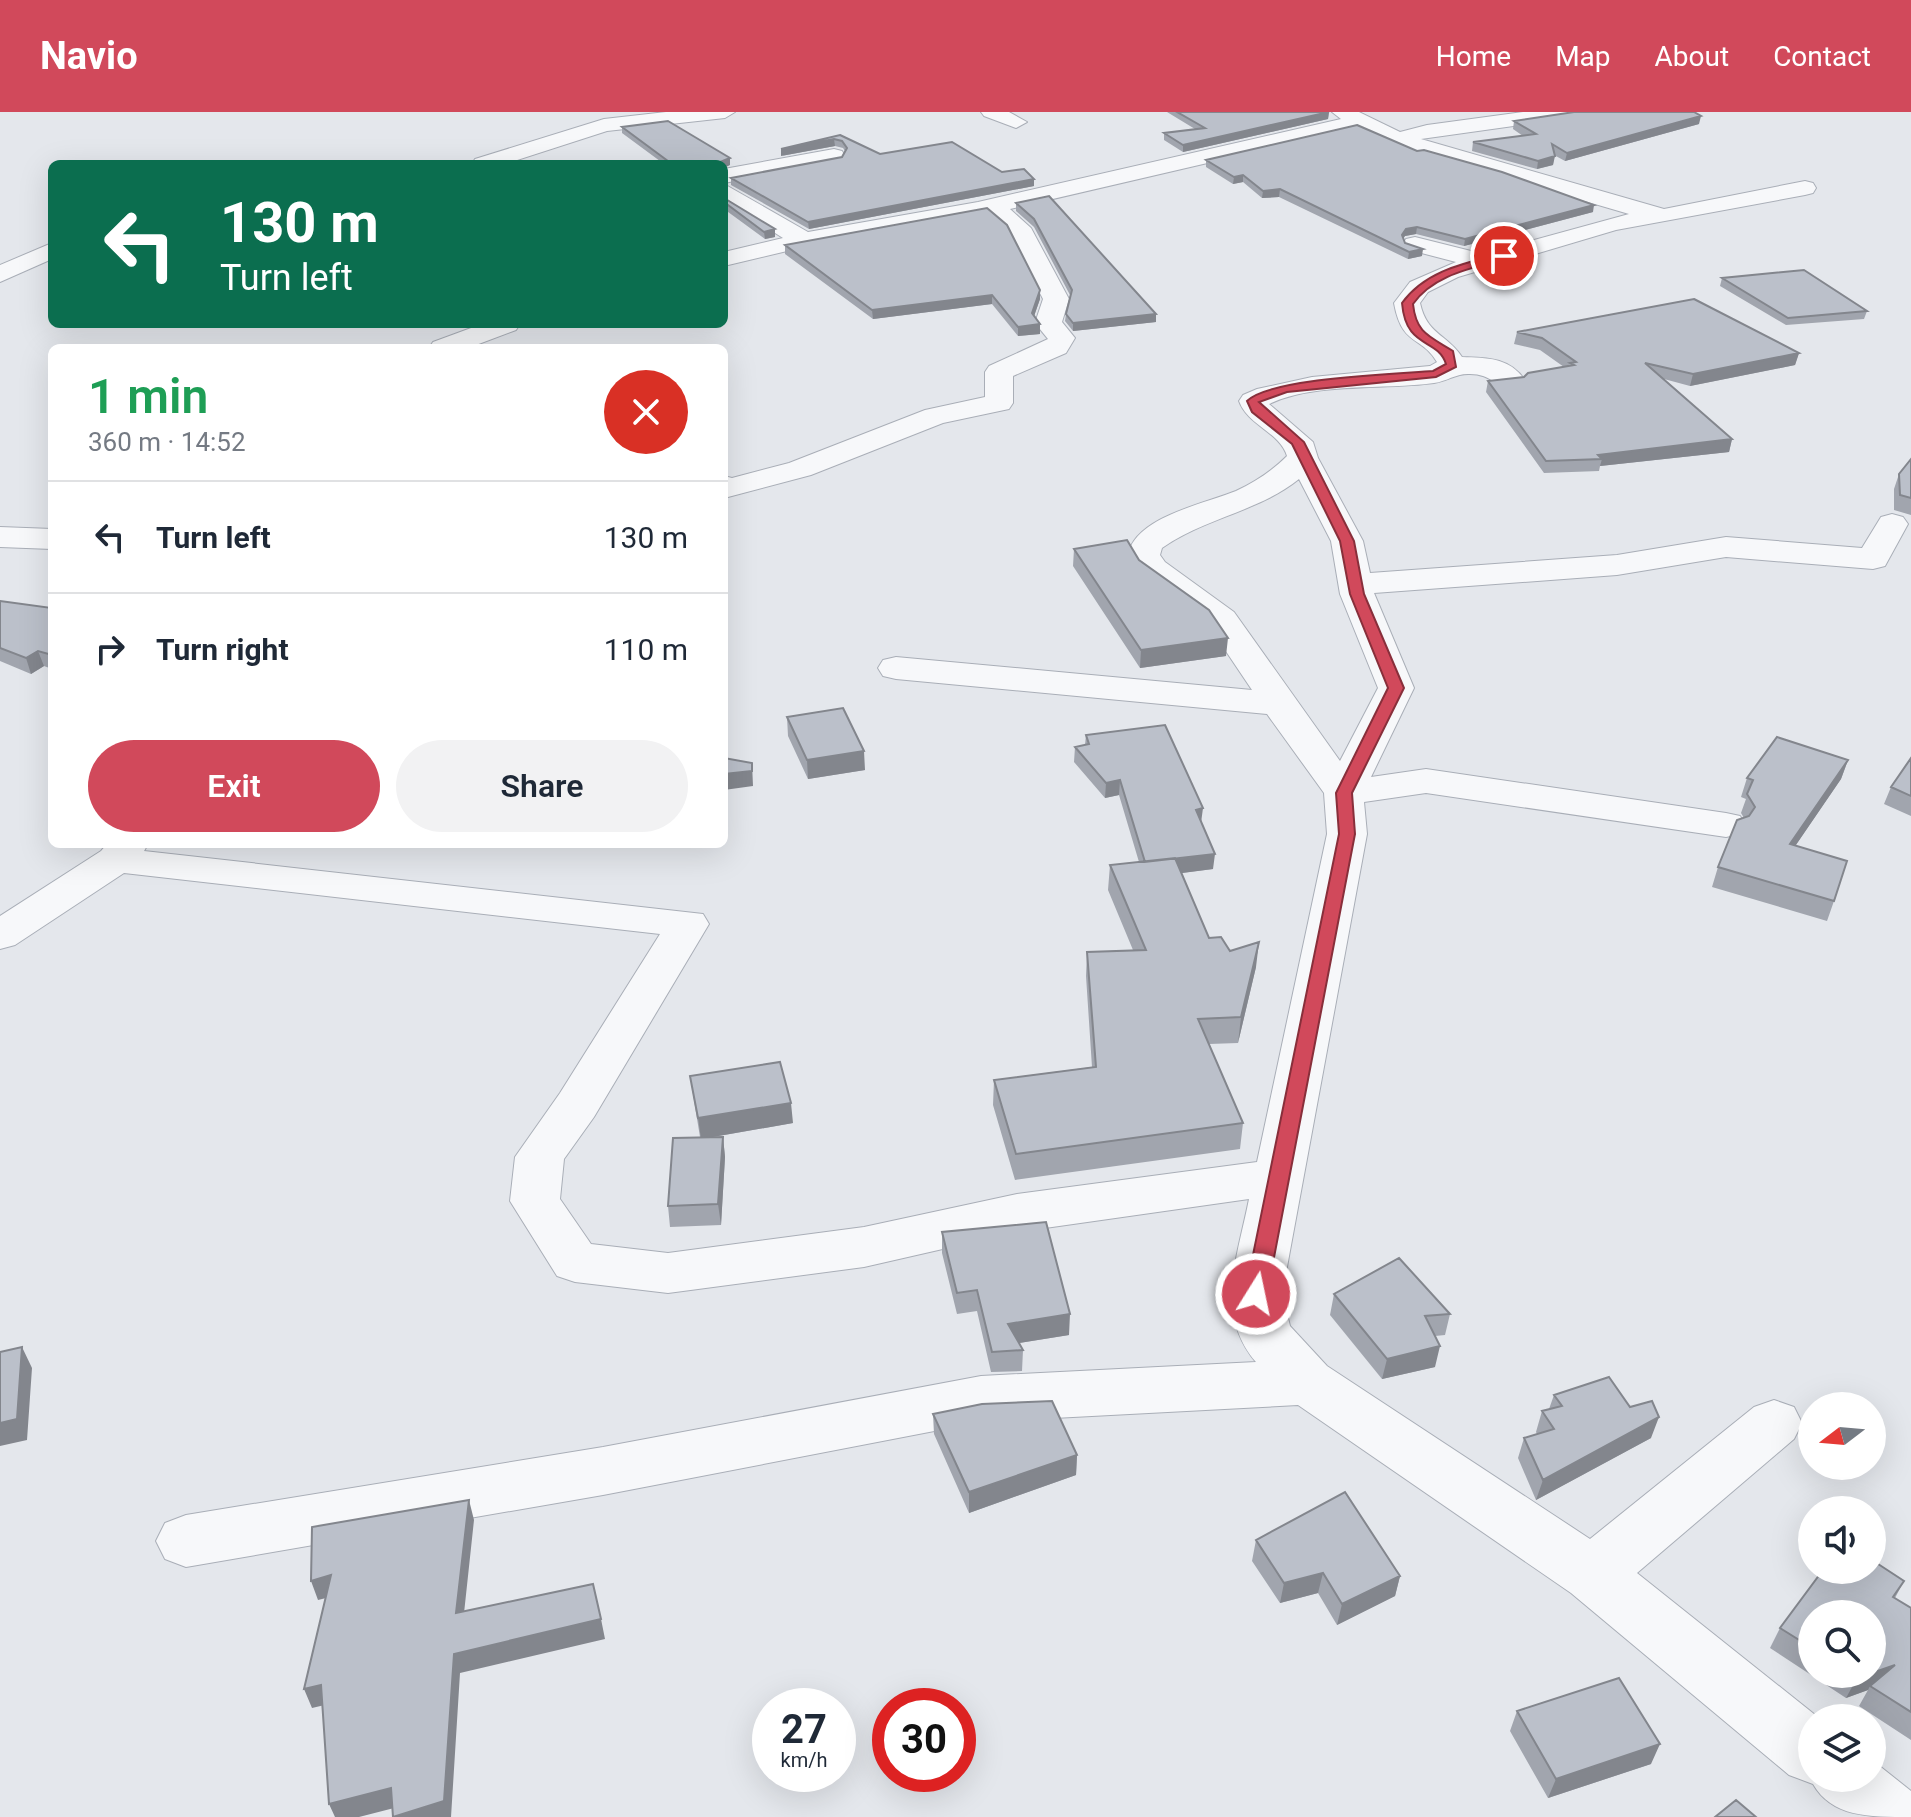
<!DOCTYPE html>
<html lang="en">
<head>
<meta charset="utf-8">
<style>
	:root { --surface:#fff; --page:#f2f2f3; --text:#1f2937; --muted:#747a83; --line:#e0e1e3; --accent:#d1495b }
	body { margin:0; font-family:Roboto,sans-serif; background:var(--page); color:var(--text); height:100vh; display:flex; flex-direction:column; font-size:30px; white-space:nowrap }
	* { box-sizing:border-box; margin:0 }
	p { font-size:26px; color:var(--muted) }
	.icon { flex:none; width:44px; height:44px; fill:none; stroke:currentColor; stroke-width:2; stroke-linecap:round; stroke-linejoin:round }
	.map { position:relative; flex:1; overflow:hidden }
	.side { position:absolute; left:48px; top:232px; width:680px; height:504px; display:flex; flex-direction:column; background:var(--surface); border-radius:12px; box-shadow:0 8px 32px #0002 }
	.side>* { flex:none }
	.guide { position:absolute; left:48px; top:48px; width:680px; height:168px; border-radius:12px; box-shadow:0 8px 32px #0002; background:#0b6e4f; color:#fff; overflow:hidden }
	.needle { width:52px; rotate:254deg }
	.controls { position:absolute; left:1798px; top:1280px; display:grid; gap:16px }
	.controls a { display:grid; place-items:center; width:88px; height:88px; border-radius:50%; background:var(--surface); box-shadow:0 8px 32px #0002; font-size:40px }
	.speed { position:absolute; left:752px; top:1576px; display:flex; gap:16px; font-size:40px; font-weight:700; text-align:center }
	.speed>* { display:grid; place-content:center; width:104px; height:104px; border-radius:50%; background:var(--surface); box-shadow:0 8px 32px #0002; line-height:1 }
	.speed small { font-size:20px; font-weight:400 }
	.speed .limit { border:12px solid #d22; background:#fff; color:#111 }
	.pin { position:absolute; display:grid; place-items:center; width:68px; height:68px; color:#fff; margin:-34px; border:4px solid #fff; border-radius:50%; box-shadow:0 2px 8px #0007 }
	.me { position:absolute; width:88px; margin:-44px; rotate:10deg; stroke-linejoin:round; filter:drop-shadow(0 0 6px #0008) }
	.turn { display:flex; align-items:center; gap:28px; height:168px; padding:0 40px; font-size:36px }
	.turn .icon { width:104px; height:104px; stroke-width:2.5 }
	.turn b { display:block; font-size:56px; line-height:68px }
	.round { display:grid; place-items:center; flex:none; width:84px; height:84px; border-radius:42px; background:var(--page) }
	.headline { display:flex; align-items:center; justify-content:space-between; height:136px; padding:0 40px }
	h1 { font-size:48px; font-weight:600; line-height:60px; color:#1e9e55 }
	.primary-button { display:flex; gap:16px; margin-top:auto; padding:16px 40px }
	.primary-button a { flex:1; height:92px; border-radius:48px; background:var(--accent); color:#fff; font-size:32px; font-weight:600; line-height:92px; text-align:center }
	.primary-button a+a { background:var(--page); color:var(--text) }
	ul { padding:0; list-style:none }
	li { display:flex; align-items:center; gap:24px; height:112px; padding:0 40px; border-top:2px solid var(--line) }
	li div { flex:1 }
	li b { display:block; font-size:30px }
	li em { font-style:normal }
	header { display:flex; align-items:center; gap:48px; box-sizing:border-box; height:112px; padding:0 40px; background:var(--accent); color:#fff }
	header strong { font-size:38px }
	nav { display:flex; gap:44px; margin-inline-start:auto; font-size:28px }
	.map>svg:first-child { display:block }
	.lines { fill:none; stroke-linecap:round; stroke-linejoin:round }
	.minor-casing { stroke:#a9aeb7; stroke-width:2 }
	.minor { fill:#f7f8fa; fill-rule:evenodd }
	.wall { fill:#a1a5ae; fill-rule:evenodd }
	.shaded-wall { fill:#83868d }
	.building { fill:#bbc0ca; stroke:#83868d; stroke-width:2 }
	.route { fill:#d1495b; stroke:#882f3b; stroke-width:2 }
</style>
</head>
<body>
<header>
<strong>Navio</strong>
<nav><a>Home</a><a>Map</a><a>About</a><a>Contact</a></nav>
</header>
<div class="map">
<svg width="1911" height="1705" viewBox="0 0 1911 1705">
	<rect width="100%" height="100%" fill="#e4e7ec"/>
	<g class="lines">
		<defs>
			<path id="minor" d="M 666,0 L 735,0 L 725,6 L 607,19 L 505,52 L 472,52 L 475,47 L 604,7 Z
				M 981,0 L 1009,0 L 1027,10 L 1016,16 L 984,4 Z
				M 1332,0 L 1359,0 L 1400,20 L 1427,13 L 1523,0 L 1581,0 L 1571,6 L 1421,27 L 1664,97 L 1805,69 L 1813,71 L 1816,76 L 1813,81 L 1805,83 L 1616,118 L 1458,165 L 1428,180 L 1420,191 C 1427,223 1446,221 1462,245 C 1487,246 1509,245 1525,268 L 1521,274 C 1498,280 1494,262 1470,262 C 1456,261 1448,269 1434,271 C 1383,278 1316,270 1269,292 L 1313,330 L 1318,346 L 1363,429 L 1370,461 L 1617,443 L 1726,425 L 1862,436 L 1881,405 L 1892,402 L 1903,405 L 1908,412 L 1885,454 L 1873,457 L 1726,445 L 1617,463 L 1374,481 L 1414,576 L 1371,665 L 1426,657 L 1726,701 L 1740,704 L 1746,713 L 1740,722 L 1726,725 L 1426,681 L 1364,690 L 1367,722 L 1282,1182 L 1290,1214 L 1327,1254 L 1590,1427 L 1754,1295 L 1774,1288 L 1794,1295 L 1802,1311 L 1794,1327 L 1637,1461 L 1819,1606 L 1812,1606 L 1812,1666 L 1872,1666 L 1872,1648 L 1911,1679 L 1911,1705 C 1868,1705 1832,1705 1813,1672 L 1789,1663 L 1571,1481 L 1298,1293 L 981,1310 L 603,1383 L 186,1455 L 165,1447 L 156,1429 L 165,1411 L 186,1403 L 603,1335 L 981,1264 L 1256,1250 C 1214,1201 1238,1144 1249,1087 L 1017,1120 L 864,1155 L 668,1181 L 575,1170 L 557,1164 L 510,1089 L 515,1045 L 560,981 L 660,822 L 124,761 L 15,833 L 0,837 L 0,804 L 101,739 L 107,732 L 148,732 L 144,739 L 703,802 L 709,812 L 594,1005 L 564,1047 L 560,1087 L 591,1132 L 668,1141 L 864,1115 L 1017,1082 L 1257,1050 L 1327,722 L 1324,681 L 1267,602 L 896,567 L 883,564 L 878,556 L 883,548 L 896,545 L 1252,578 L 1209,514 L 1140,463 L 1128,443 C 1135,405 1204,392 1236,379 C 1255,370 1272,359 1287,344 C 1280,320 1248,314 1239,289 L 1243,283 L 1257,277 L 1312,265 L 1430,254 L 1437,250 C 1421,223 1402,235 1394,191 L 1410,170 L 1456,150 L 1406,137 L 1403,132 L 1406,127 L 1415,125 L 1483,142 L 1629,102 L 1390,32 L 1358,16 L 1010,97 L 1031,116 L 1069,187 L 1062,210 L 1075,226 L 1066,241 L 1013,264 L 1013,291 L 1009,297 L 943,311 L 811,363 L 728,385 L 724,384 L 724,364 L 732,366 L 789,351 L 925,298 L 985,285 L 985,260 L 989,254 L 1048,227 L 1035,211 L 1043,187 L 1009,120 L 988,102 L 804,135 L 724,154 L 724,140 L 783,126 L 724,89 L 724,72 L 808,120 L 978,90 L 1341,7 ZM 1299,367 L 1331,429 L 1340,482 L 1378,576 L 1340,649 L 1234,500 L 1165,450 L 1160,443 L 1162,436 C 1204,406 1258,400 1299,367 Z
				M 834,37 L 842,39 L 845,44 L 842,49 L 724,71 L 724,57 Z
				M 52,131 L 52,147 L 0,170 L 0,153 Z
				M 482,212 L 520,212 L 516,218 L 468,236 L 429,236 L 433,230 Z
				M 0,415 L 52,417 L 52,437 L 0,435 Z"/>
		</defs>
		<use href="#minor" class="minor-casing"/>
		<use href="#minor" class="minor"/>
	</g>
	<path class="wall" d="M 1167,0 L 1329,0 L 1328,7 L 1183,40 L 1164,28 L 1164,21 L 1195,17 Z
		M 1514,9 L 1699,12 L 1565,49 L 1554,43 L 1553,53 L 1537,57 L 1472,39 L 1473,30 L 1523,24 L 1513,17 Z
		M 622,15 L 730,46 L 730,53 L 664,52 L 622,21 Z
		M 840,23 L 880,42 L 1002,60 L 1034,74 L 809,117 L 731,73 L 731,66 L 842,45 L 845,39 L 843,36 L 835,34 L 781,44 Z
		M 1417,39 L 1593,100 L 1464,134 L 1416,122 L 1405,124 L 1403,127 L 1405,131 L 1422,144 L 1408,147 L 1279,85 L 1262,86 L 1243,70 L 1233,72 L 1206,55 L 1206,48 Z
		M 724,86 L 775,117 L 775,125 L 765,127 L 724,97 Z
		M 1016,91 L 1156,210 L 1073,219 L 1065,209 L 1066,202 L 1070,183 L 1034,115 L 1016,99 Z
		M 785,134 L 1040,178 L 1040,187 L 1034,204 L 1040,212 L 1040,222 L 1018,224 L 992,192 L 873,207 L 785,142 Z
		M 1722,166 L 1867,199 L 1864,207 L 1786,213 L 1720,174 Z
		M 1517,220 L 1799,241 L 1795,253 L 1690,274 L 1664,267 L 1732,327 L 1729,340 L 1600,354 L 1599,359 L 1544,361 L 1486,280 L 1488,269 L 1524,265 L 1564,255 L 1540,238 L 1514,232 Z
		M 1911,347 L 1911,403 L 1894,398 L 1894,377 L 1899,362 Z
		M 1074,437 L 1139,448 L 1226,544 L 1140,556 L 1073,454 Z
		M 0,489 L 52,496 L 52,557 L 44,554 L 31,562 L 0,549 Z
		M 787,605 L 865,658 L 808,667 L 788,624 Z
		M 1086,623 L 1201,711 L 1213,757 L 1181,761 L 1209,826 L 1256,855 L 1238,931 L 1209,932 L 1243,1011 L 1240,1037 L 1015,1068 L 993,993 L 994,968 L 1092,955 L 1086,864 L 1087,840 L 1133,838 L 1108,778 L 1110,753 L 1139,750 L 1119,683 L 1105,686 L 1074,650 L 1075,635 L 1085,633 Z
		M 1911,646 L 1911,704 L 1884,692 L 1891,675 Z
		M 1848,648 L 1841,667 L 1795,734 L 1834,789 L 1827,809 L 1712,775 L 1718,755 L 1744,706 L 1741,701 L 1746,687 L 1741,685 L 1747,666 Z
		M 690,964 L 793,1011 L 713,1025 L 723,1025 L 725,1045 L 721,1113 L 670,1115 L 668,1094 L 700,1025 Z
		M 942,1120 L 1069,1223 L 1019,1231 L 1023,1238 L 1022,1259 L 991,1260 L 977,1199 L 957,1202 L 942,1141 Z
		M 1334,1182 L 1450,1202 L 1445,1223 L 1435,1224 L 1435,1255 L 1382,1267 L 1330,1203 Z
		M 1554,1283 L 1651,1326 L 1536,1388 L 1518,1346 L 1524,1326 L 1537,1322 L 1536,1320 L 1542,1299 L 1549,1297 Z
		M 933,1302 L 1077,1343 L 1076,1363 L 969,1401 L 934,1322 Z
		M 1256,1428 L 1400,1464 L 1395,1484 L 1337,1513 L 1318,1481 L 1280,1491 L 1252,1449 Z
		M 1872,1448 L 1904,1469 L 1895,1486 L 1911,1496 L 1911,1628 L 1859,1594 L 1868,1578 L 1846,1586 L 1770,1536 L 1780,1516 L 1823,1458 L 1872,1458 ZM 1812,1502 L 1872,1502 L 1872,1562 L 1812,1562 Z
		M 1517,1599 L 1651,1652 L 1548,1686 L 1510,1619 Z"/>
	<path class="shaded-wall" d="M 1329,0 L 1328,7 L 1183,40 L 1183,33 Z
		M 1701,4 L 1699,12 L 1565,49 L 1567,41 Z
		M 834,27 L 835,34 L 781,44 L 781,37 Z
		M 1555,44 L 1553,53 L 1537,57 L 1538,49 Z
		M 730,46 L 730,53 L 724,56 L 724,52 L 721,52 L 720,50 Z
		M 1243,63 L 1243,70 L 1233,72 L 1234,65 Z
		M 1034,67 L 1034,74 L 809,117 L 808,110 Z
		M 1280,77 L 1279,85 L 1262,86 L 1263,79 Z
		M 1594,93 L 1593,100 L 1464,134 L 1465,127 Z
		M 1417,115 L 1416,122 L 1405,124 L 1400,130 L 1402,123 L 1406,117 Z
		M 775,117 L 775,125 L 765,127 L 764,120 Z
		M 1423,137 L 1422,144 L 1408,147 L 1409,140 Z
		M 1040,178 L 1040,187 L 1032,210 L 1032,201 Z
		M 992,183 L 992,192 L 873,207 L 872,198 Z
		M 1156,202 L 1156,210 L 1073,219 L 1073,211 Z
		M 1040,212 L 1040,222 L 1018,224 L 1018,215 Z
		M 1799,241 L 1795,253 L 1690,274 L 1693,262 Z
		M 1732,327 L 1729,340 L 1600,354 L 1602,347 L 1598,343 Z
		M 1228,526 L 1226,544 L 1140,556 L 1141,538 Z
		M 38,539 L 44,554 L 31,562 L 26,546 Z
		M 864,639 L 865,658 L 808,667 L 807,648 Z
		M 1848,648 L 1841,667 L 1783,752 L 1790,732 Z
		M 752,651 L 753,674 L 724,678 L 724,662 Z
		M 1120,668 L 1119,683 L 1105,686 L 1106,671 Z
		M 1203,696 L 1201,711 L 1196,698 Z
		M 1215,742 L 1213,757 L 1144,766 L 1146,751 Z
		M 1259,830 L 1256,855 L 1238,931 L 1241,905 Z
		M 791,991 L 793,1011 L 701,1027 L 698,1006 Z
		M 723,1025 L 725,1045 L 721,1113 L 718,1092 Z
		M 1070,1202 L 1069,1223 L 1007,1233 L 1008,1212 Z
		M 1440,1234 L 1435,1255 L 1382,1267 L 1387,1247 Z
		M 22,1235 L 32,1256 L 27,1328 L 0,1334 L 0,1311 Z
		M 1659,1305 L 1651,1326 L 1536,1388 L 1543,1368 Z
		M 1077,1343 L 1076,1363 L 969,1401 L 969,1380 Z
		M 469,1388 L 474,1408 L 462,1520 L 456,1501 Z
		M 1323,1461 L 1318,1481 L 1280,1491 L 1284,1471 Z
		M 331,1463 L 338,1483 L 318,1488 L 311,1469 Z
		M 1400,1464 L 1395,1484 L 1337,1513 L 1342,1492 Z
		M 601,1507 L 605,1527 L 460,1561 L 451,1705 L 393,1705 L 454,1542 Z
		M 1895,1553 L 1870,1574 L 1868,1578 L 1846,1586 L 1857,1566 L 1872,1562 L 1872,1561 Z
		M 321,1573 L 329,1592 L 312,1596 L 304,1577 Z
		M 1660,1632 L 1651,1652 L 1548,1686 L 1556,1667 Z
		M 391,1676 L 398,1695 L 359,1705 L 335,1705 L 329,1692 Z"/>
	<path class="building" d="M 1177,0 L 1329,0 L 1183,33 L 1164,21 L 1205,16 Z
		M 1574,0 L 1694,0 L 1701,4 L 1567,41 L 1552,32 L 1555,44 L 1538,49 L 1473,30 L 1536,22 L 1514,9 Z
		M 668,9 L 730,46 L 720,50 L 721,52 L 672,52 L 622,15 Z
		M 1357,13 L 1417,39 L 1424,38 L 1502,60 L 1594,93 L 1465,127 L 1417,115 L 1406,117 L 1402,123 L 1405,131 L 1423,137 L 1409,140 L 1280,77 L 1263,79 L 1243,63 L 1234,65 L 1206,48 Z
		M 840,23 L 880,42 L 952,30 L 1002,60 L 1024,57 L 1034,67 L 808,110 L 731,66 L 842,45 L 847,36 L 842,29 L 834,27 L 781,37 Z
		M 1049,84 L 1156,202 L 1073,211 L 1066,202 L 1072,178 L 1034,107 L 1016,91 Z
		M 724,86 L 775,117 L 764,120 L 724,90 Z
		M 987,96 L 1007,113 L 1040,178 L 1032,201 L 1040,212 L 1018,215 L 992,183 L 872,198 L 785,133 Z
		M 1804,158 L 1867,199 L 1788,206 L 1722,166 Z
		M 1694,187 L 1799,241 L 1693,262 L 1645,251 L 1732,327 L 1598,343 L 1602,347 L 1546,349 L 1488,269 L 1524,265 L 1528,261 L 1574,253 L 1570,251 L 1576,250 L 1542,226 L 1517,220 Z
		M 1911,347 L 1911,386 L 1900,383 L 1899,362 Z
		M 1127,428 L 1139,448 L 1209,498 L 1228,526 L 1141,538 L 1074,437 Z
		M 0,489 L 52,496 L 52,543 L 38,539 L 26,546 L 0,536 Z
		M 843,596 L 864,639 L 807,648 L 787,605 Z
		M 1165,613 L 1203,696 L 1196,698 L 1215,742 L 1145,750 L 1120,668 L 1106,671 L 1075,635 L 1089,632 L 1086,623 Z
		M 1777,625 L 1848,648 L 1790,732 L 1847,749 L 1834,789 L 1718,755 L 1737,708 L 1749,704 L 1755,695 L 1747,682 L 1753,668 L 1747,666 Z
		M 724,646 L 752,651 L 752,659 L 724,662 Z
		M 1911,646 L 1911,684 L 1891,675 Z
		M 1175,746 L 1209,826 L 1221,825 L 1230,839 L 1259,830 L 1241,905 L 1198,907 L 1243,1011 L 1016,1042 L 994,968 L 1096,955 L 1087,840 L 1146,838 L 1110,753 Z
		M 780,950 L 791,991 L 698,1006 L 690,964 Z
		M 723,1025 L 718,1092 L 668,1094 L 673,1026 Z
		M 1046,1110 L 1070,1202 L 1008,1212 L 1023,1238 L 992,1240 L 977,1178 L 957,1181 L 942,1120 Z
		M 1399,1146 L 1450,1202 L 1425,1204 L 1440,1234 L 1387,1247 L 1334,1182 Z
		M 22,1235 L 17,1307 L 0,1311 L 0,1240 Z
		M 1609,1265 L 1630,1295 L 1652,1289 L 1659,1305 L 1543,1368 L 1524,1326 L 1554,1317 L 1542,1299 L 1562,1294 L 1554,1283 Z
		M 1052,1289 L 1077,1343 L 969,1380 L 933,1302 L 982,1292 Z
		M 1345,1380 L 1400,1464 L 1342,1492 L 1323,1461 L 1284,1471 L 1256,1428 Z
		M 469,1388 L 456,1501 L 593,1472 L 601,1507 L 454,1542 L 444,1689 L 393,1705 L 391,1676 L 329,1692 L 321,1573 L 304,1577 L 331,1463 L 311,1469 L 312,1415 Z
		M 1872,1448 L 1904,1469 L 1893,1485 L 1911,1496 L 1911,1600 L 1870,1574 L 1895,1553 L 1872,1561 L 1872,1502 L 1812,1502 L 1812,1536 L 1780,1516 L 1823,1458 L 1872,1458 Z
		M 1851,1562 L 1868,1562 L 1857,1566 Z
		M 1619,1566 L 1660,1632 L 1556,1667 L 1517,1599 Z
		M 1736,1688 L 1756,1705 L 1715,1705 Z"/>
	<path class="route" d="M 1504,141 L 1510,144 L 1508,146 C 1474,156 1434,162 1413,192 C 1416,221 1429,224 1453,239 L 1456,255 L 1436,265 L 1287,280 L 1259,290 L 1304,330 L 1354,429 L 1364,482 L 1404,576 L 1352,681 L 1355,722 L 1267,1182 L 1263,1188 L 1256,1190 L 1248,1188 L 1245,1182 L 1339,722 L 1336,681 L 1388,576 L 1350,482 L 1340,429 L 1292,332 L 1252,300 L 1247,289 C 1270,266 1395,262 1433,259 L 1446,252 C 1437,225 1406,238 1402,191 C 1426,158 1466,151 1504,141 Z"/>
</svg>
<div class="controls">
<a><svg class="needle" viewBox="-14 -14 28 28"><path d="M0-13l5 13h-10z" fill="#e53935"/><path d="M0 13l5-13h-10z" fill="#747a83"/></svg></a>
<a><svg class="icon" aria-label="sound" viewBox="0 0 24 24"><path d="M4 9h4l5-4v14l-5-4H4zM17 9q2 3 0 6"/></svg></a>
<a><svg class="icon" aria-label="search" viewBox="0 0 24 24"><circle cx="10" cy="10" r="6"/><path d="M15 15l6 6"/></svg></a>
<a><svg class="icon" aria-label="layers" viewBox="0 0 24 24"><path d="M12 4l9 5-9 5-9-5zM3 14l9 5 9-5"/></svg></a>
</div>
<div class="speed"><div>27<small>km/h</small></div><div class="limit">30</div></div>
<div class="pin" style="left:1504px;top:144px;background:#d93025"><svg class="icon" aria-label="arrive" viewBox="0 0 24 24"><path d="M6 21V4h12l-3 4 3 4H6"/></svg></div>
<svg class="me" style="left:1256px;top:1182px" viewBox="-20 -20 40 40"><circle r="17" fill="#d1495b" stroke="#fff" stroke-width="3"/><path d="M0-11L8 9 0 5-8 9z" fill="#fff"/></svg>
<div class="guide">
<div class="turn"><svg class="icon" aria-label="left" viewBox="0 0 24 24"><path d="M17 20v-9H6M10 6l-5 5 5 5"/></svg><div><b>130 m</b>Turn left</div></div>
</div>
<section class="side">
<div class="headline"><div><h1>1 min</h1><p>360 m · 14:52</p></div><a class="round" style="background:#d93025;color:#fff"><svg class="icon" aria-label="close" viewBox="0 0 24 24"><path d="M6 6l12 12M18 6L6 18"/></svg></a></div>
<ul>
<li><svg class="icon" aria-label="left" viewBox="0 0 24 24"><path d="M17 20v-9H6M10 6l-5 5 5 5"/></svg><div><b>Turn left</b></div><em>130 m</em></li>
<li><svg class="icon" aria-label="right" viewBox="0 0 24 24"><path d="M7 20v-9h11M14 6l5 5-5 5"/></svg><div><b>Turn right</b></div><em>110 m</em></li>
</ul>
<div class="primary-button"><a>Exit</a><a>Share</a></div>
</section>
</div>
</body>
</html>
